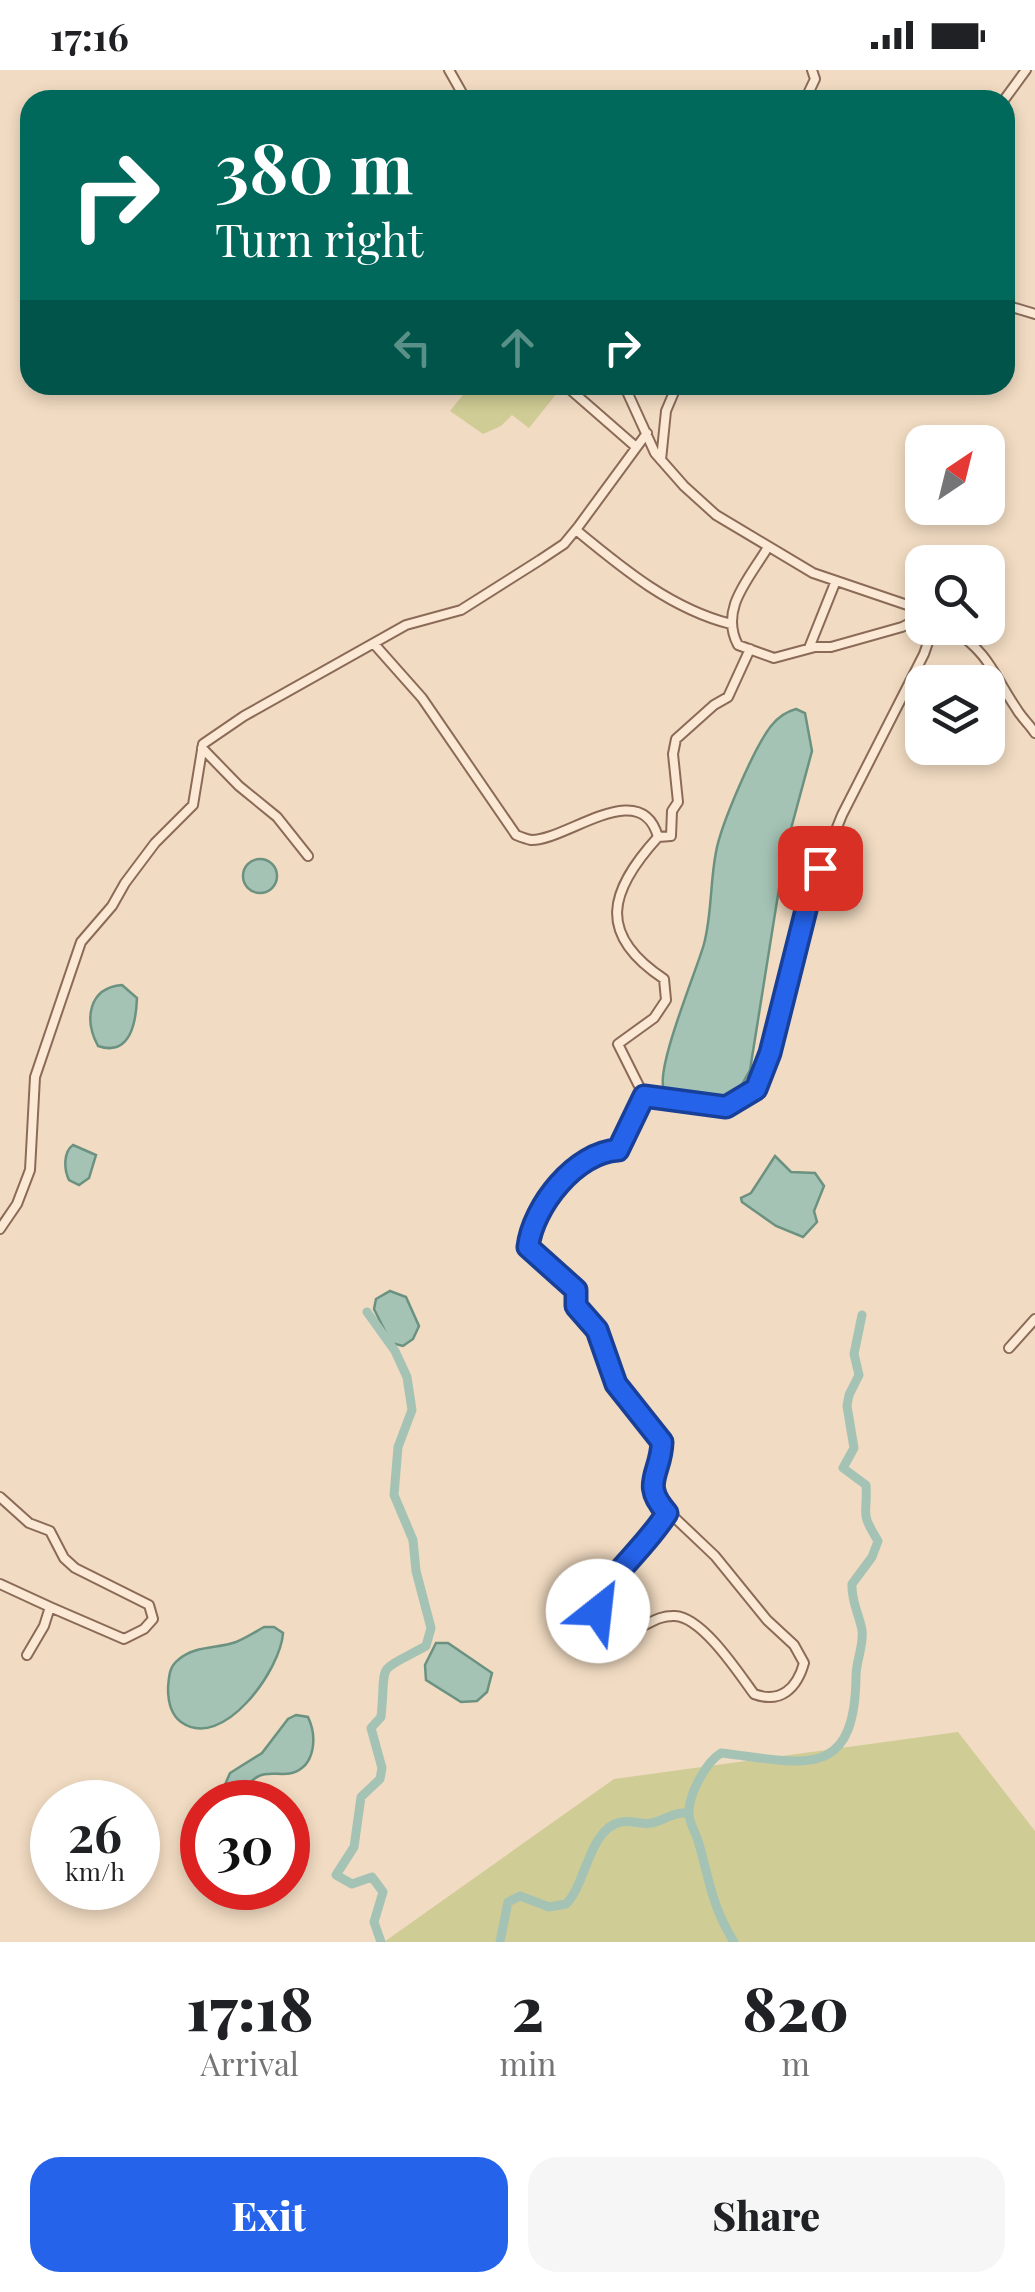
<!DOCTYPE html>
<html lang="en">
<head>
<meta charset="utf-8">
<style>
	:root { --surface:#fff; --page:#f6f6f6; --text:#202124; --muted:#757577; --accent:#2563eb }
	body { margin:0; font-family:"Playfair Display",serif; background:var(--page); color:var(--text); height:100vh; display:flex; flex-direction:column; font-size:38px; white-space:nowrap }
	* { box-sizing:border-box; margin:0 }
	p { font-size:32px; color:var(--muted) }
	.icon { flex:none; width:55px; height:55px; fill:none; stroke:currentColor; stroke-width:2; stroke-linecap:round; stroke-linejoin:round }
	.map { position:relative; height:1872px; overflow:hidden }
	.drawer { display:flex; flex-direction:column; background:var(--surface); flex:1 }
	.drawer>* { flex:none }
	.top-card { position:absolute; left:20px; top:20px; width:995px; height:305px; border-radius:30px; box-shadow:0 5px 15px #0003; background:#00695c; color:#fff; overflow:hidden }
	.needle { width:65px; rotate:35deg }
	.controls { position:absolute; left:905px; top:355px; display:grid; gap:20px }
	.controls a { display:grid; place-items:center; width:100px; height:100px; border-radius:20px; background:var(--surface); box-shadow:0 5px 15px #0003; font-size:50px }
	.speed { position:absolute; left:30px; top:1710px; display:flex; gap:20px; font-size:50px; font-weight:700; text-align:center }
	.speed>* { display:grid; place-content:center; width:130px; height:130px; border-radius:50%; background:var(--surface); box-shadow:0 5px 15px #0003; line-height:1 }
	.speed small { font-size:25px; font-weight:400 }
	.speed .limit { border:15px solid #d22; background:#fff; color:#111 }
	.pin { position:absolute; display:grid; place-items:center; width:85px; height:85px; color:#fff; margin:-42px; border-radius:20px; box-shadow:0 5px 15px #0006 }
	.me { position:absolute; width:110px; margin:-55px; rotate:29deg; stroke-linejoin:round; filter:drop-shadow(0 0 8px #0008) }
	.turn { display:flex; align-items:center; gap:35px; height:210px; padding:0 30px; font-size:45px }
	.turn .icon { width:130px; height:130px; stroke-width:2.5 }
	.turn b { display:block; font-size:70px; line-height:85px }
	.lanes { display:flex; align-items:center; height:95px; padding:0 30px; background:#0003; justify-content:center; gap:50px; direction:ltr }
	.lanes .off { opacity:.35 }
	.eta { display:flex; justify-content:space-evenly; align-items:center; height:170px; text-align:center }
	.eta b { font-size:60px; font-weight:800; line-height:70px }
	.button { display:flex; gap:20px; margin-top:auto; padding:20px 30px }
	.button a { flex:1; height:115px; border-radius:30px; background:var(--accent); color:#fff; font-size:40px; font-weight:800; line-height:115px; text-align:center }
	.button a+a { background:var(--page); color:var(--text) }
	.status { display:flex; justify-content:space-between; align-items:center; height:70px; padding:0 50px; background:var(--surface); direction:ltr }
	.status svg { height:28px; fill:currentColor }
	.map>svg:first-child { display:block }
	.green { fill:#cfcc95 }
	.water { fill:#a4c3b5; stroke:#6b9281; stroke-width:2.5 }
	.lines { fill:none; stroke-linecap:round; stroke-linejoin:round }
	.canal { stroke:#a4c3b5; stroke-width:9 }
	.minor-casing { stroke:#8b6b58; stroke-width:12 }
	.minor { stroke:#fbe9d5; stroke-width:8 }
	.route-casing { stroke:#184099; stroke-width:25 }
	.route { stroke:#2563eb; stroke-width:18 }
</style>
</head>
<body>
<div class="status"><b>17:16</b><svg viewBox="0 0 49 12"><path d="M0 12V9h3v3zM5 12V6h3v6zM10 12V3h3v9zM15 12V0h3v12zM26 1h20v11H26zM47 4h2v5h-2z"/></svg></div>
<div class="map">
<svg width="1035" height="1872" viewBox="0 0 1035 1872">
	<rect width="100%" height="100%" fill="#f1dbc2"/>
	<path class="green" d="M 471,315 L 559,315 L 562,317 L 529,358 L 512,345 L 501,356 L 483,364 L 450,341 Z
		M 958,1662 L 1035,1761 L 1035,1872 L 384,1872 L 614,1709 Z"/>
	<path class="water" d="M 796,639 L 805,643 L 812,681 L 785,781 L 750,1000 L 736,1025 C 711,1029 687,1031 664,1020 C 655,999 696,902 704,874 C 712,844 710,812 716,782 C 721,754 754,678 771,656 C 778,647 785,642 796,639 Z
		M243 806a17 17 0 1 1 34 0a17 17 0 1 1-34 0Z
		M 122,915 L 137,928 C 136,953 130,987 98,976 C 84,950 88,918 122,915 Z
		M 73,1075 L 96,1085 L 89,1108 L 79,1115 L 69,1110 C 64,1100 63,1082 73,1075 Z
		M 775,1086 L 791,1102 L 815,1103 L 824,1116 L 814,1141 L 817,1152 L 803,1167 L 776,1156 L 742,1132 L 741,1128 L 751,1123 Z
		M 390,1221 L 406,1227 L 419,1256 L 413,1269 L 403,1276 L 391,1273 L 374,1239 L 376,1229 Z
		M 264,1557 L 274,1557 L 283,1563 C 281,1599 223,1682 181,1652 C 170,1644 168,1631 168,1618 C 169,1607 169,1597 178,1590 C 195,1575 217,1579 236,1572 C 246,1568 255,1562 264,1557 Z
		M 436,1573 L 448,1573 L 492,1603 L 487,1622 L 477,1631 L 461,1632 L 426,1610 L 425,1595 Z
		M 296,1645 L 308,1647 C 317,1666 316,1696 292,1703 C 281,1706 269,1701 259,1706 C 248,1711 245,1723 238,1731 L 226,1724 L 224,1717 L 230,1703 L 262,1683 L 288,1649 Z"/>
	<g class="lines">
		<path class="canal" d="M 367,1242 L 395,1281 L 407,1307 L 412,1340 L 398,1377 L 394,1425 L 413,1470 L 416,1501 L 431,1558 L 426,1576 C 373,1605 387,1589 381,1647 L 371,1658 L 382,1698 L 380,1709 L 361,1727 L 354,1777 L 336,1805 L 352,1814 L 372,1807 L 383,1822 L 374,1852 L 381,1872
			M 500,1872 L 508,1832 L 520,1826 L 549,1837 L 566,1834 C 586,1815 589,1758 621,1752 C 631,1750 642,1755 652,1753 C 666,1750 675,1740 689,1744
			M 734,1872 C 712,1836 710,1813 699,1774 C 697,1765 689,1753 689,1744 C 688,1725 706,1692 721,1683 C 801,1692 855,1714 856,1606 C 856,1591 864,1575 862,1560 C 859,1544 851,1531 852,1514 L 872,1487 L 878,1471 C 859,1440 868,1447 866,1415 L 843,1398 L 854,1378 L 847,1336 L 849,1325 L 859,1305 L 854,1284 L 862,1245"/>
		<defs>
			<path id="minor" d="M 449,0 L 466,30
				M 805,30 L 815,9 L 812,0
				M 1004,30 L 1026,0
				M 1005,235 L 1035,244
				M 565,315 L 636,377
				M 624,315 L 655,383 L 684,416 L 716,445 L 813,503 L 922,540
				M 661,390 L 666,341 L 677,315
				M 576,460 C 622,498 671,539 731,554
				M 768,477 C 749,509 719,539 738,575 L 774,588 L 815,577 L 831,577 L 902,557 L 922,547
				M 951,558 C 990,584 992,602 1016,638 C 1021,647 1029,654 1035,663
				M 375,575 L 422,628 L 516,765 C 521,767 526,769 531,770 C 566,771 641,705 658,767 C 609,821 596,864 664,909 L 666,930 L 654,948 L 618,974 L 644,1026
				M 809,578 L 835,513
				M 202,678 L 239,716 L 277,747 L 308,786
				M 658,767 L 671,766 L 672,741 L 678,732 L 673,684 L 676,669 L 714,635 L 728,627 L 750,579
				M 0,1159 L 17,1134 L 30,1100 L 35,1007 L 81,872 L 112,836 L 125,813 L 155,773 L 193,735 L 203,674 L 244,646 L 406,555 L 461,540 L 540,490 L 564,474 L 578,457 L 647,363
				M 1009,1278 L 1035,1249
				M 0,1427 L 29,1453 L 50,1461 L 64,1488 L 75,1498 L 149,1535 L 153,1549 L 144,1559 L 124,1569 L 50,1537
				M 667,1443 C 647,1475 617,1499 596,1531 L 598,1541 L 629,1561 C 646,1558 655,1545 675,1546 C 702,1547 738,1602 754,1624 C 781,1634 797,1618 804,1593 L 794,1575 L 767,1550 L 715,1486 L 656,1430 L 651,1416 L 662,1371 L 617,1314 L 597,1261 L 576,1236 L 575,1220 L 528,1177 C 533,1136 576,1082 618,1080 L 644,1026 L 726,1037 L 756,1019 L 770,983 L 810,824 L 842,745 L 924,584 L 933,558
				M 0,1514 L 50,1537 L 44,1556 L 27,1585"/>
		</defs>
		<use href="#minor" class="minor-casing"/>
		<use href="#minor" class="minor"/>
	</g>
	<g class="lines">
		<defs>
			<path id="route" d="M 598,1541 L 596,1531 C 617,1499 647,1475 667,1443 C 640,1413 661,1405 662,1372 L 616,1314 L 597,1260 L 576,1236 L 576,1220 L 528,1177 C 533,1136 576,1082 618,1080 L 644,1026 L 726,1037 L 756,1019 L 770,983 L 810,824 L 820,798"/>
		</defs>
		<use href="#route" class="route-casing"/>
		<use href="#route" class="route"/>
	</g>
</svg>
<div class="controls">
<a><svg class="needle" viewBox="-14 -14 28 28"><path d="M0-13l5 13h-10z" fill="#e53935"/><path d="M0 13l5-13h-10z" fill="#757577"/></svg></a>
<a><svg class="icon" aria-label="search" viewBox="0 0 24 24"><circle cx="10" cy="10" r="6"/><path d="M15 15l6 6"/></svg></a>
<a><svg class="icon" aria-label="layers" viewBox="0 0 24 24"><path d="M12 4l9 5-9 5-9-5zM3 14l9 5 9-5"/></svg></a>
</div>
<div class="speed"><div>26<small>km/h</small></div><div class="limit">30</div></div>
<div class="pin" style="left:820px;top:798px;background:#d93025"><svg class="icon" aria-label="arrive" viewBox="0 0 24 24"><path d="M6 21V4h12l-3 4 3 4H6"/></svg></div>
<svg class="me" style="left:598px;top:1541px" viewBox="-20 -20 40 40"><circle r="19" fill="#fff"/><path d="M0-13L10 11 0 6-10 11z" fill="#2563eb"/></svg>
<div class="top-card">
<div class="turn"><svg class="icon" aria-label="right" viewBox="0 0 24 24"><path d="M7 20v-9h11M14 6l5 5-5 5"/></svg><div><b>380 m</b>Turn right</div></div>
<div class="lanes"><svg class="icon off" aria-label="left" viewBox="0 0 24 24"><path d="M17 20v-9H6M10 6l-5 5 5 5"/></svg><svg class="icon off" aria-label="ahead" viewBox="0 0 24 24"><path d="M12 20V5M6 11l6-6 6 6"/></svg><svg class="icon" aria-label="right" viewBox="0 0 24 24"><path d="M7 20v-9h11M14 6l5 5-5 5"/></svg></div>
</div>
</div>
<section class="drawer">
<div class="eta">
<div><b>17:18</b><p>Arrival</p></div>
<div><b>2</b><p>min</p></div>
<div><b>820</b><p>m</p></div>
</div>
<div class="button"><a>Exit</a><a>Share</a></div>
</section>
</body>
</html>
